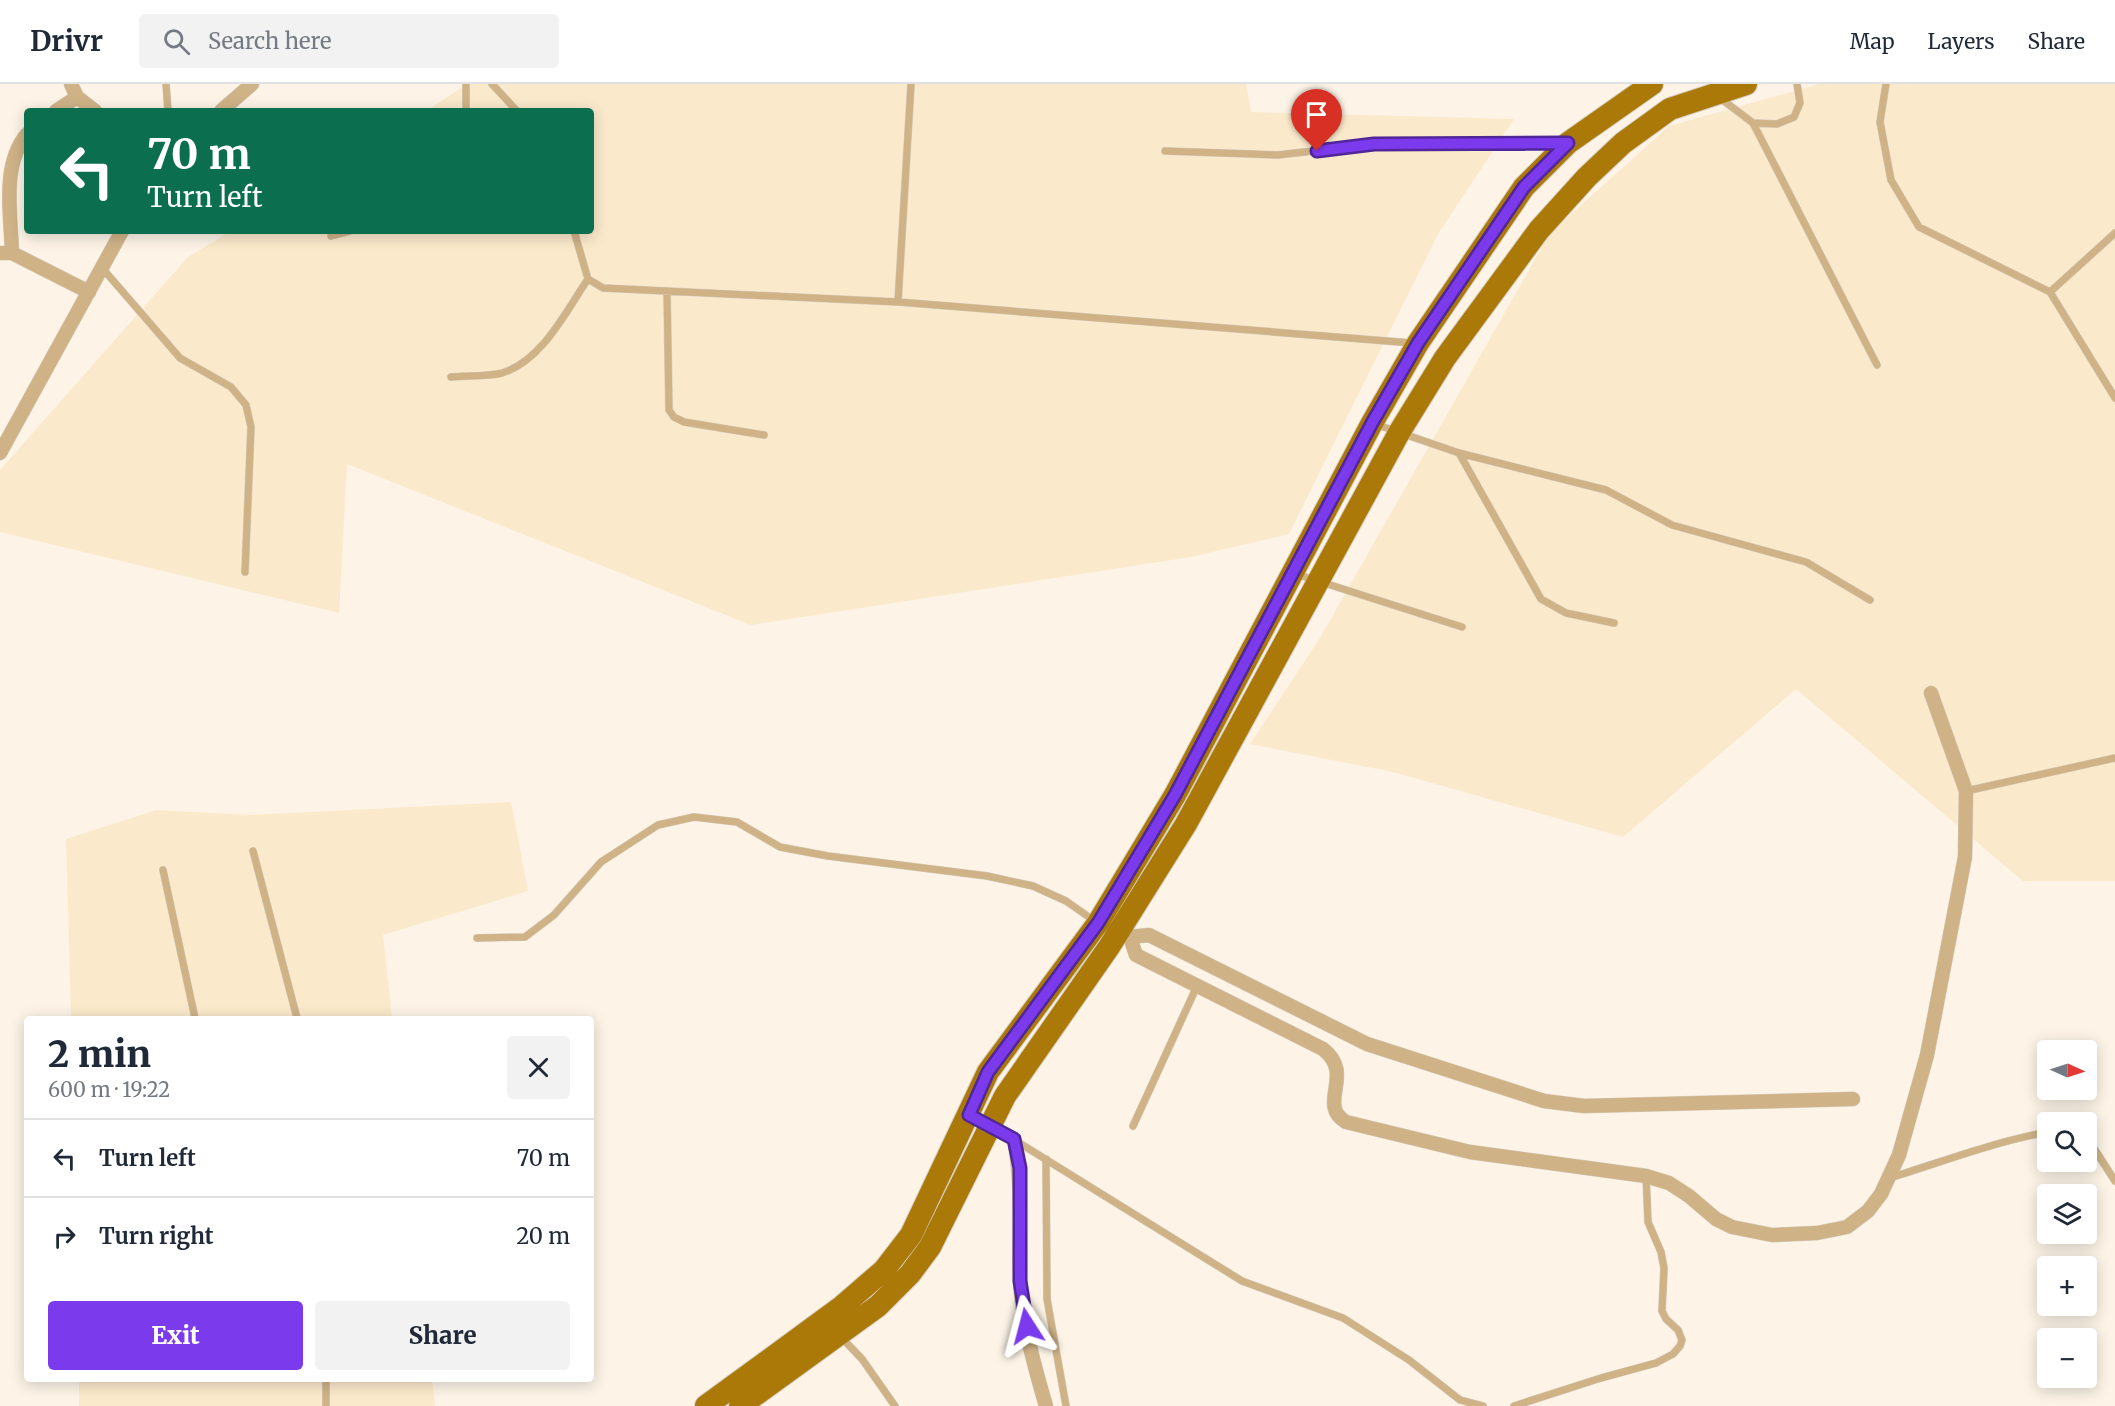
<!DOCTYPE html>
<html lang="en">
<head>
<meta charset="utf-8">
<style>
	:root { --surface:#fff; --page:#f2f2f3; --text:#1f2937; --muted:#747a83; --line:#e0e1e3; --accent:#7c3aed }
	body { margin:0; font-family:Merriweather,serif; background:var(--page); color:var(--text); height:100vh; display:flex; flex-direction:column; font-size:22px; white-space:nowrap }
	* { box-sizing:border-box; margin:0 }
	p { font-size:20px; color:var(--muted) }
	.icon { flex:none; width:33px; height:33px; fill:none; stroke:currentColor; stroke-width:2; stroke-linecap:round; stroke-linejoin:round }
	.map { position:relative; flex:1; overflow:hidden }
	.sheet { position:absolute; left:24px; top:932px; width:570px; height:366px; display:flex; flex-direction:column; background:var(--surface); border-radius:6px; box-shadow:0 3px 15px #0003 }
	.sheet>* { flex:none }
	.banner { position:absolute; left:24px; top:24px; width:570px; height:126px; border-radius:6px; box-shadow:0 3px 15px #0003; background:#0b6e4f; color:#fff; overflow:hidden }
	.needle { width:39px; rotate:93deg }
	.tools { position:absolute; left:2037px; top:956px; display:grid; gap:12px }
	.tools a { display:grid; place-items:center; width:60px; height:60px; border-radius:6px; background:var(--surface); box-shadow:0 3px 15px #0003; font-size:30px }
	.pin { position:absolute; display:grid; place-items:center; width:51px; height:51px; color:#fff; margin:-62px -26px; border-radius:50% 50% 50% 0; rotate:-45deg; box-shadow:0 0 6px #0007 }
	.pin .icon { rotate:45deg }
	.me { position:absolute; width:66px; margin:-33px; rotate:351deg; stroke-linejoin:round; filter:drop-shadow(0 0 4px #0008) }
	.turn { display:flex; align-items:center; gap:21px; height:126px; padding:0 24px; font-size:27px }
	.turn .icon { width:78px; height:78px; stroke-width:2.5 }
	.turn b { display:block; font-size:42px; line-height:51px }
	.round { display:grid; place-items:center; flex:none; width:63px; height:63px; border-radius:6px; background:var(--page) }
	.headline { display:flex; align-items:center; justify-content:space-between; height:102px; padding:0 24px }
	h1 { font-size:36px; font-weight:800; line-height:45px }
	.button { display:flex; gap:12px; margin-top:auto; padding:12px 24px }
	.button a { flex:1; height:69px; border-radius:6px; background:var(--accent); color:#fff; font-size:24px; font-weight:800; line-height:69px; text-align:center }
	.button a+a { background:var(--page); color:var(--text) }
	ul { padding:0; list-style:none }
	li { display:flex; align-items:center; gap:18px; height:78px; padding:0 24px; border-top:2px solid var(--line) }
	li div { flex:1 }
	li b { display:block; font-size:22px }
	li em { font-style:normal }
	header { display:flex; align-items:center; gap:36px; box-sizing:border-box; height:84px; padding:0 30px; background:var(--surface); border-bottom:2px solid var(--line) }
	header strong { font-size:28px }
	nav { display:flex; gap:33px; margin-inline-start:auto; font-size:21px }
	.search { width:420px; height:54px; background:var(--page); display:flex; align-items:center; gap:15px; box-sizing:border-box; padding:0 21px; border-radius:6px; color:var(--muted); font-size:22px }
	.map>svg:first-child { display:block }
	.built { fill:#fbe9cb }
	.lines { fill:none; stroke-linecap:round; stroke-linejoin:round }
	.service-casing { stroke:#d7cfc3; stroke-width:8 }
	.minor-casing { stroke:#d7cfc3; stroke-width:15 }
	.primary-casing { stroke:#d7cfc3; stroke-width:24 }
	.service { stroke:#cfb387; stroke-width:7 }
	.minor { stroke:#cfb387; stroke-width:14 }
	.primary { stroke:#ab7907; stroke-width:22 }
	.route-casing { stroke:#51269a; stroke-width:15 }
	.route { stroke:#7c3aed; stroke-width:10 }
</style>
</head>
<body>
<header>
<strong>Drivr</strong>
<div class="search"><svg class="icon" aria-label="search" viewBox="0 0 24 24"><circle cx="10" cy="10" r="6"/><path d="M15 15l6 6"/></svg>Search here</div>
<nav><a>Map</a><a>Layers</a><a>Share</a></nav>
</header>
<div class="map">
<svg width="2115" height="1322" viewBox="0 0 2115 1322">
	<rect width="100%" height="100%" fill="#fdf4e7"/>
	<path class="built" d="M 467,0 L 1246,0 L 1251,28 L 1514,35 L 1438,150 L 1289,450 L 1191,473 L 751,541 L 347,380 L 339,529 L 0,448 L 0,386 L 188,173 L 231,147 L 591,147 L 591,27 L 426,27 Z
		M 1819,0 L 2115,0 L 2115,797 L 2023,797 L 1796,605 L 1623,753 L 1393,688 L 1250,660 L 1320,554 L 1550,149 L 1669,42 Z
		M 511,718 L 528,807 L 383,851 L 392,934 L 71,934 L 66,755 L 156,726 L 250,731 Z
		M 79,1295 L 432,1295 L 435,1322 L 79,1322 Z"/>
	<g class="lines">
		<defs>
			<path id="service" d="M 166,0 L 168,27
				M 492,0 L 517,27
				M 1886,0 L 1880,38 L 1891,96 L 1919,143 L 2050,208 L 2115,314
				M 1720,14 L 1753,39 L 1877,281
				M 466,27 L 466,0
				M 1753,39 L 1777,40 L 1794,33 L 1800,19 L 1797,0
				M 1165,67 L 1278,71 L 1374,60 L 1560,59
				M 574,147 L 588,195 L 603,204 L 898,218 L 1412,259
				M 331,152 L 350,147
				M 103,185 L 180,274 L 231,303 L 246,321 L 251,343 L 245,488
				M 667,207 L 669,326 L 674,333 L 684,338 L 764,351
				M 2050,208 L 2115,149
				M 898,218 L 911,0
				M 451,293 C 467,291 487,293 502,289 C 542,277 566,227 588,195
				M 1375,340 L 1459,369 L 1606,406 L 1672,441 L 1806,478 L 1870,516
				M 1459,369 L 1541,515 L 1566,529 L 1614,539
				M 1296,490 L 1462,543
				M 1966,707 L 2115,674
				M 253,767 L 297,934
				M 163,786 L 195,934
				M 477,854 L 525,853 L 554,831 L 601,778 L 658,741 L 694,733 L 737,738 L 780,763 L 828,772 L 987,792 L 1033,802 L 1066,817 L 1096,838
				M 1133,1042 L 1197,902
				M 2086,1052 L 2115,1097
				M 1016,1057 L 1242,1197 L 1343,1234 L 1409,1276 L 1460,1316 L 1483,1322
				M 1046,1075 L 1047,1215 L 1066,1322
				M 1889,1094 C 1942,1078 1993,1058 2048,1048
				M 841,1253 L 862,1275 L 895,1322
				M 326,1294 L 326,1322
				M 1514,1322 L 1601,1294 L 1656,1279 L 1673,1270 L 1680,1262 L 1682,1256 L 1678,1246 L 1666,1235 L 1662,1227 L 1664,1184 L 1661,1168 L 1648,1138 L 1646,1092"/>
			<path id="minor" d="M 71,0 L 77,13 L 95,27
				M 56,27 L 77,13
				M 221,27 L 252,0
				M 0,169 L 12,169 L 89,208
				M 12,169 C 11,131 1,81 27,50
				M 0,369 L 122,147
				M 1123,850 L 1130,853 L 1149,851 L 1367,960 L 1544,1017 L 1584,1022 L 1853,1015
				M 1130,853 L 1136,871 L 1323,965 C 1356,991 1316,1020 1346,1038 L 1470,1068 L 1646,1092 L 1669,1099 L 1689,1112 L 1716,1135 L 1732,1143 L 1772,1151 L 1817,1149 L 1847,1143 L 1868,1127 L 1881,1110 L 1899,1071 L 1927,971 L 1965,773 L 1966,707 L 1931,609
				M 969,1031 L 1014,1055 C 1023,1101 1019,1148 1020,1194 C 1022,1238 1034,1281 1046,1322"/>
			<path id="primary" d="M 706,1322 L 840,1224 L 884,1186 L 911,1151 L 988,988 L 1098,839 L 1175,711 L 1372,339 L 1418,259 L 1524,103 L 1568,59 L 1652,0
				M 740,1322 L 878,1222 L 910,1190 L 930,1163 L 1005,1012 L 1109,863 L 1186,740 L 1400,347 L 1445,274 L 1539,146 L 1587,93 L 1623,59 L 1670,25 L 1746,0"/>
		</defs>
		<use href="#service" class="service-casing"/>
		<use href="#minor" class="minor-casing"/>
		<use href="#primary" class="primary-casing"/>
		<use href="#service" class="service"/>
		<use href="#minor" class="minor"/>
		<use href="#primary" class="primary"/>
	</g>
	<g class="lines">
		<defs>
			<path id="route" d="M 1027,1242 L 1020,1197 L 1020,1084 L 1014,1055 L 969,1031 L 988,988 L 1098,839 L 1175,711 L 1372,339 L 1418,259 L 1524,103 L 1568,59 L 1374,60 L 1317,67"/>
		</defs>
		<use href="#route" class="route-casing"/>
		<use href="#route" class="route"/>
	</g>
</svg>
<div class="tools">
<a><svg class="needle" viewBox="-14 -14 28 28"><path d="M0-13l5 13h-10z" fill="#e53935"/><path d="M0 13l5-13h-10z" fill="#747a83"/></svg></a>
<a><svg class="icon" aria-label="search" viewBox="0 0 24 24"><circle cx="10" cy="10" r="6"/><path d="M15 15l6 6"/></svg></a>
<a><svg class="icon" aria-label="layers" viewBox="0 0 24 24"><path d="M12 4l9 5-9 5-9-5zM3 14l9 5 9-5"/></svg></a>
<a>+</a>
<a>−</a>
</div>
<div class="pin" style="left:1317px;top:67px;background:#d93025"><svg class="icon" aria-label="arrive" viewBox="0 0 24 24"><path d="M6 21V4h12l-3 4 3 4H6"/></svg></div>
<svg class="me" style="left:1027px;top:1242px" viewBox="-20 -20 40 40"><path d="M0-17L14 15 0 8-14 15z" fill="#7c3aed" stroke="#fff" stroke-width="4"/></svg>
<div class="banner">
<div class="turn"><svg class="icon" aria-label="left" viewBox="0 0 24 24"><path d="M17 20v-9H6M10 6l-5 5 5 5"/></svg><div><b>70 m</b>Turn left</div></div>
</div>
<section class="sheet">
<div class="headline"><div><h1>2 min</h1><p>600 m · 19:22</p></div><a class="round"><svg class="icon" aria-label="close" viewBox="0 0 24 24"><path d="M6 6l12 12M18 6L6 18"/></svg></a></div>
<ul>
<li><svg class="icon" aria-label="left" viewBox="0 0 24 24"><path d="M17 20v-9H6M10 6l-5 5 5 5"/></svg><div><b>Turn left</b></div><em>70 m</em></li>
<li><svg class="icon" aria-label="right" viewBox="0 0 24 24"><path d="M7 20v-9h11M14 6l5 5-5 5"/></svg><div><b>Turn right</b></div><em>20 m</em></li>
</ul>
<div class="button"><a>Exit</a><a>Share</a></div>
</section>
</div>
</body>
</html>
